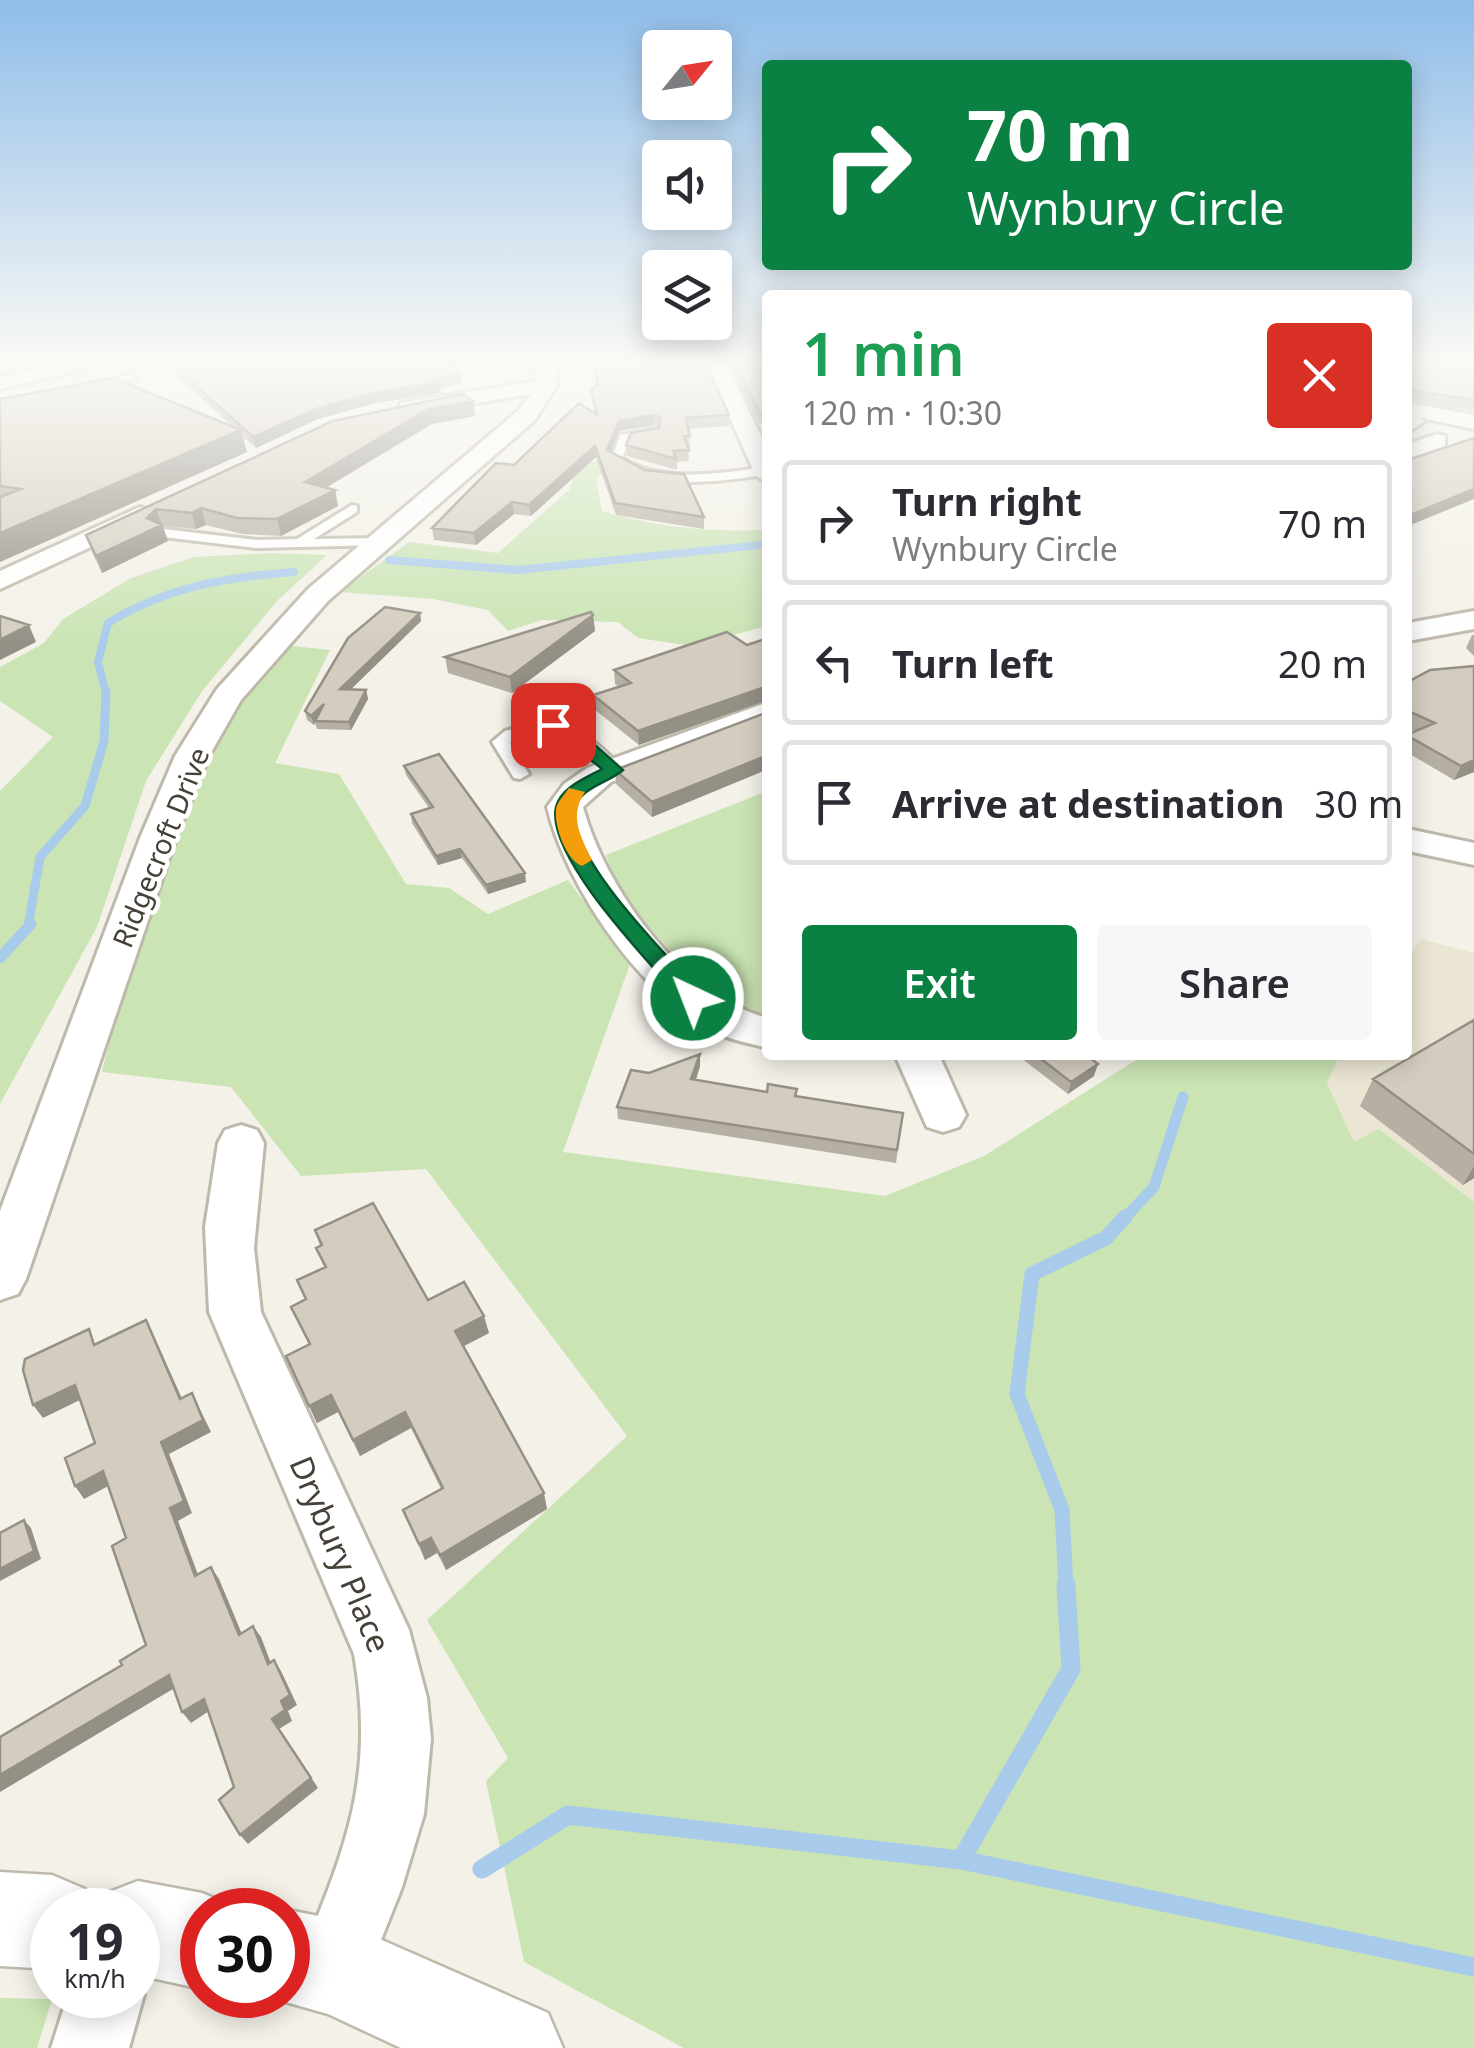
<!DOCTYPE html>
<html lang="en">
<head>
<meta charset="utf-8">
<style>
	:root { --surface:#fff; --page:#f7f7f7; --text:#2b2b33; --muted:#7c7c81; --line:#e1e1e2; --accent:#0b8043 }
	body { margin:0; font-family:"Noto Sans",sans-serif; background:var(--page); color:var(--text); height:100vh; display:flex; flex-direction:column; font-size:38px; white-space:nowrap }
	* { box-sizing:border-box; margin:0 }
	p { font-size:32px; color:var(--muted) }
	.icon { flex:none; width:55px; height:55px; fill:none; stroke:currentColor; stroke-width:2; stroke-linecap:round; stroke-linejoin:round }
	.map { position:relative; flex:1; overflow:hidden }
	.drawer { position:absolute; left:762px; top:290px; width:650px; height:770px; display:flex; flex-direction:column; background:var(--surface); border-radius:10px; box-shadow:0 5px 25px #0003 }
	.drawer>* { flex:none }
	.guide { position:absolute; left:762px; top:60px; width:650px; height:210px; border-radius:10px; box-shadow:0 5px 25px #0003; background:#0b8043; color:#fff; overflow:hidden }
	.needle { width:65px; rotate:60deg }
	.controls { position:absolute; left:642px; top:30px; display:grid; gap:20px }
	.controls a { display:grid; place-items:center; width:90px; height:90px; border-radius:10px; background:var(--surface); box-shadow:0 5px 25px #0003; font-size:50px }
	.speed { position:absolute; left:30px; top:1888px; display:flex; gap:20px; font-size:50px; font-weight:700; text-align:center }
	.speed>* { display:grid; place-content:center; width:130px; height:130px; border-radius:50%; background:var(--surface); box-shadow:0 5px 25px #0003; line-height:1 }
	.speed small { font-size:25px; font-weight:400 }
	.speed .limit { border:15px solid #d22; background:#fff; color:#111 }
	.pin { position:absolute; display:grid; place-items:center; width:85px; height:85px; color:#fff; margin:-42px; border-radius:20px; box-shadow:0 5px 15px #0006 }
	.me { position:absolute; width:110px; margin:-55px; rotate:317deg; stroke-linejoin:round; filter:drop-shadow(0 0 8px #0008) }
	.turn { display:flex; align-items:center; gap:35px; height:210px; padding:0 40px; font-size:45px }
	.turn .icon { width:130px; height:130px; stroke-width:2.5 }
	.turn b { display:block; font-size:70px; line-height:85px }
	.round { display:grid; place-items:center; flex:none; width:105px; height:105px; border-radius:10px; background:var(--page) }
	.overview { display:flex; align-items:center; justify-content:space-between; height:170px; padding:0 40px }
	h1 { font-size:60px; font-weight:600; line-height:75px; color:#1e9e55 }
	.primary-button { display:flex; gap:20px; margin-top:auto; padding:20px 40px }
	.primary-button a { flex:1; height:115px; border-radius:10px; background:var(--accent); color:#fff; font-size:40px; font-weight:600; line-height:115px; text-align:center }
	.primary-button a+a { background:var(--page); color:var(--text) }
	ul { padding:0; list-style:none }
	li { display:flex; align-items:center; gap:30px; height:125px; margin:0 20px 15px; padding:0 20px; border:5px solid var(--line); border-radius:10px }
	li div { flex:1 }
	li b { display:block; font-size:38px }
	li em { font-style:normal }
	.map>svg:first-child { display:block }
	.education { fill:#ebe6d3 }
	.green { fill:#cae4b4 }
	.lines { fill:none; stroke-linecap:round; stroke-linejoin:round }
	.stream-far4 { stroke:#a9cbeb; stroke-width:8 }
	.stream-far3 { stroke:#a9cbeb; stroke-width:9 }
	.stream-far2 { stroke:#a9cbeb; stroke-width:11 }
	.stream-far1 { stroke:#a9cbeb; stroke-width:15 }
	.stream { stroke:#a9cbeb; stroke-width:19 }
	.service-casing { stroke:#beb9ab; stroke-width:6 }
	.minor-casing { stroke:#beb9ab; stroke-width:6 }
	.tertiary-casing { stroke:#beb9ab; stroke-width:5 }
	.service { fill:#fff; fill-rule:evenodd }
	.minor { fill:#fff; fill-rule:evenodd }
	.tertiary { fill:#fff; fill-rule:evenodd }
	.wall { fill:#b6b0a4 }
	.shaded-wall { fill:#949086 }
	.building { fill:#d4cdbf; stroke:#949086; stroke-width:2.5 }
	.route { fill:#0b8043; stroke:#07532c; stroke-width:2.5 }
	.slow { fill:#f59e0b }
	.labels { text-anchor:middle; dominant-baseline:central; stroke-width:9; stroke-linejoin:round; paint-order:stroke }
	.street-label { font-size:28px; fill:#464137; stroke:#fff }
	.near-street-label { font-size:32px; fill:#464137; stroke:#fff }
</style>
</head>
<body>
<div class="map">
<svg width="1474" height="2048" viewBox="0 0 1474 2048">
	<rect width="100%" height="100%" fill="#f3f1e8"/>
	<path class="education" d="M 1421,939 L 1474,953 L 1474,1356 L 1354,1142 L 1327,1083 L 1340,1055 L 1408,1055 L 1408,958 Z"/>
	<path class="green" d="M 600,461 L 609,466 L 596,479 L 602,511 C 658,528 709,532 767,530 L 767,626 L 692,646 L 638,638 L 618,622 L 542,620 L 508,631 L 488,610 L 433,599 L 340,592 L 409,542 L 498,553 L 570,489 L 578,463 Z
		M 271,553 L 327,555 L 278,600 L 202,691 L 146,781 L 97,927 L 0,1104 L 0,791 L 53,737 L 0,701 L 0,667 L 44,643 L 63,619 L 131,578 L 194,557 Z
		M 283,645 L 330,650 L 275,763 L 339,774 L 406,884 L 449,888 L 488,914 L 568,880 L 630,964 L 563,1152 L 885,1196 L 984,1156 L 1144,1055 L 1340,1055 L 1327,1083 L 1354,1142 L 1379,1129 L 1474,1202 L 1474,2048 L 684,2048 L 524,1962 L 486,1781 L 508,1758 L 427,1620 L 627,1436 L 426,1169 L 301,1176 L 231,1087 L 102,1072 L 120,998 L 176,828 L 224,718 Z
		M 767,791 L 767,1020 C 709,1000 625,913 606,855 Z
		M 0,1998 L 52,1999 L 37,2048 L 0,2048 Z"/>
	<g class="lines">
		<path class="stream-far4" d="M 389,560 L 518,570 L 768,544
			M 106,694 L 98,662 L 108,623 C 167,587 226,577 294,572"/>
		<path class="stream-far3" d="M 28,927 L 40,857 L 85,806 L 104,741 L 106,691"/>
		<path class="stream-far2" d="M 0,958 L 31,924
			M 1123,1220 L 1154,1187 L 1183,1097"/>
		<path class="stream-far1" d="M 1066,1588 L 1062,1510 L 1017,1394 L 1032,1274 L 1106,1238 L 1125,1217"/>
		<path class="stream" d="M 961,1860 L 1071,1669 L 1066,1585
			M 482,1869 L 568,1815 L 961,1860 L 1474,1967"/>
		<defs>
			<path id="service" d="M 132,374 L 136,379 L 92,388 L 87,385 Z
				M 1412,407 L 1424,422 L 1408,432 L 1408,423 L 1412,421 L 1408,408 Z
				M 653,429 L 657,430 L 657,436 L 629,441 L 622,458 C 660,484 722,473 766,467 L 768,474 C 719,482 653,491 611,462 L 620,435 Z
				M 352,505 L 357,506 L 357,512 L 314,539 L 379,538 L 384,539 L 384,545 L 257,548 L 163,537 L 156,533 L 163,529 L 257,540 L 297,539 Z
				M 539,722 C 574,722 601,744 623,770 L 620,774 L 608,774 C 578,747 551,717 510,743 L 529,774 L 520,779 L 514,778 L 492,742 L 505,731 Z"/>
			<path id="minor" d="M 92,358 L 133,358 L 0,389 L 0,377 Z
				M 536,358 L 556,358 L 557,385 L 535,420 L 328,601 L 241,700 L 209,756 L 176,838 L 26,1279 L 18,1294 L 0,1300 L 0,1211 L 140,838 L 175,756 L 217,689 L 308,589 L 519,410 L 531,394 L 409,414 L 398,408 L 401,403 L 537,381 Z
				M 703,358 L 723,358 L 768,450 L 768,483 L 756,476 Z
				M 1408,403 L 1474,415 L 1474,429 L 1408,415 Z
				M 1437,434 L 1445,436 L 1445,446 L 1408,459 L 1408,444 Z
				M 140,507 L 149,510 L 153,515 L 149,520 L 0,589 L 0,571 Z
				M 1474,611 L 1474,629 L 1408,641 L 1408,623 Z
				M 768,702 L 768,722 L 611,782 L 583,807 C 605,888 683,997 768,1018 L 768,1048 C 748,1043 726,1039 708,1029 C 637,990 566,885 547,807 L 564,784 L 587,768 Z
				M 1408,829 L 1474,843 L 1474,865 L 1408,851 Z
				M 895,1055 L 939,1055 L 966,1115 L 959,1127 L 943,1132 L 927,1127 Z
				M 241,1125 L 257,1130 L 264,1143 L 254,1248 L 261,1312 L 409,1630 L 427,1698 L 431,1739 L 424,1814 L 402,1887 L 360,1993 L 334,2004 L 308,1993 L 297,1967 C 344,1852 376,1781 354,1654 L 209,1312 L 205,1227 L 218,1143 L 225,1130 Z
				M 138,1980 L 144,1995 L 129,2048 L 51,2048 L 68,1995 L 138,1995 Z"/>
			<path id="tertiary" d="M 0,1872 L 52,1875 L 85,1889 L 94,1910 L 52,1910 L 52,1969 L 0,1966 Z
				M 138,1881 L 202,1893 L 236,1907 L 202,1910 L 202,1989 L 138,1975 L 138,1910 L 98,1910 L 104,1894 Z
				M 288,1910 L 334,1919 L 548,2013 L 563,2048 L 401,2048 L 328,2014 L 261,1995 L 288,1995 Z"/>
		</defs>
		<use href="#service" class="service-casing"/>
		<use href="#minor" class="minor-casing"/>
		<use href="#tertiary" class="tertiary-casing"/>
		<use href="#service" class="service"/>
		<use href="#minor" class="minor"/>
		<use href="#tertiary" class="tertiary"/>
	</g>
	<path class="wall" d="M 186,358 L 492,358 L 451,368 L 460,373 L 461,384 L 440,388 L 441,393 L 375,403 L 318,419 L 256,448 L 242,436 L 247,452 L 0,562 L 0,399 L 232,426 L 175,375 L 172,364 L 187,362 Z
		M 591,358 L 703,358 L 729,415 L 729,426 L 688,429 L 690,447 L 688,447 L 689,461 L 677,462 L 677,470 L 627,456 L 626,445 L 659,428 L 654,425 L 619,431 L 611,452 L 704,517 L 704,529 L 616,515 L 596,457 L 531,516 L 514,514 L 476,545 L 434,540 L 432,528 L 514,465 L 595,414 L 591,390 L 597,385 Z
		M 727,358 L 768,358 L 768,423 L 759,424 Z
		M 1408,358 L 1474,358 L 1474,411 L 1408,400 Z
		M 473,401 L 475,416 L 432,424 L 326,487 L 335,490 L 338,506 L 281,536 L 242,534 L 206,525 L 196,529 L 163,526 L 168,541 L 102,573 L 92,552 L 86,535 L 333,421 Z
		M 420,613 L 421,621 L 350,690 L 366,690 L 368,699 L 351,730 L 317,729 L 315,723 L 314,725 L 307,720 L 305,711 Z
		M 593,615 L 595,631 L 512,693 L 448,673 L 445,657 Z
		M 727,632 L 639,745 L 594,709 L 593,695 L 619,687 L 615,684 L 614,670 Z
		M 1472,635 L 1474,635 L 1474,656 L 1466,648 Z
		M 1408,682 L 1474,772 L 1454,780 L 1408,753 L 1408,734 L 1415,731 L 1408,728 Z
		M 768,712 L 768,769 L 652,817 L 616,784 L 615,770 Z
		M 404,766 L 526,882 L 488,894 L 462,858 L 438,865 L 412,823 L 411,814 L 429,808 L 406,775 Z
		M 1474,1020 L 1474,1178 L 1463,1185 L 1360,1106 L 1373,1079 Z
		M 700,1054 L 700,1066 L 696,1080 L 903,1113 L 896,1163 L 618,1119 L 617,1107 L 649,1073 Z
		M 1017,1055 L 1097,1055 L 1091,1059 L 1094,1076 L 1068,1094 Z
		M 315,1230 L 428,1300 L 489,1333 L 464,1346 L 547,1509 L 446,1570 L 437,1553 L 425,1560 L 403,1510 L 441,1489 L 411,1428 L 360,1456 L 338,1412 L 317,1423 L 286,1356 L 309,1345 L 291,1307 L 305,1300 L 297,1280 L 324,1267 L 316,1248 L 320,1246 Z"/>
	<path class="shaded-wall" d="M 447,358 L 492,358 L 441,370 L 439,360 Z
		M 460,373 L 461,384 L 440,388 L 441,393 L 375,403 L 318,419 L 256,448 L 253,437 L 316,409 L 373,393 Z
		M 473,401 L 475,416 L 432,424 L 309,498 L 305,482 L 346,457 L 429,409 Z
		M 653,415 L 654,425 L 619,431 L 607,461 L 607,450 L 619,421 Z
		M 241,430 L 247,452 L 0,562 L 0,533 Z
		M 595,446 L 596,457 L 531,516 L 529,505 Z
		M 1474,489 L 1474,499 L 1408,526 L 1408,516 Z
		M 335,490 L 338,506 L 281,536 L 277,519 Z
		M 512,502 L 514,514 L 476,545 L 474,533 Z
		M 201,508 L 206,525 L 196,529 L 192,513 Z
		M 156,509 L 168,541 L 102,573 L 96,556 L 147,518 Z
		M 420,613 L 421,621 L 342,698 L 340,689 Z
		M 593,615 L 595,631 L 512,693 L 510,677 Z
		M 29,625 L 36,642 L 0,660 L 0,640 Z
		M 768,686 L 768,700 L 639,745 L 638,731 Z
		M 366,690 L 368,699 L 351,730 L 349,722 Z
		M 324,704 L 315,721 L 314,725 L 311,716 Z
		M 768,755 L 768,769 L 652,817 L 652,802 Z
		M 1474,760 L 1474,772 L 1454,780 L 1461,766 Z
		M 460,849 L 462,858 L 438,865 L 436,856 Z
		M 525,873 L 526,882 L 488,894 L 486,885 Z
		M 700,1054 L 700,1066 L 692,1092 L 691,1079 Z
		M 1098,1064 L 1094,1076 L 1068,1094 L 1071,1082 Z
		M 1474,1166 L 1474,1178 L 1463,1185 Z
		M 484,1316 L 489,1333 L 460,1348 L 455,1331 Z
		M 146,1320 L 153,1334 L 188,1412 L 180,1399 Z
		M 75,1385 L 84,1398 L 43,1418 L 33,1405 Z
		M 192,1393 L 211,1432 L 169,1454 L 192,1513 L 178,1521 L 203,1588 L 195,1576 L 170,1508 L 161,1442 Z
		M 331,1395 L 338,1412 L 317,1423 L 309,1406 Z
		M 405,1412 L 411,1428 L 360,1456 L 353,1440 Z
		M 103,1471 L 112,1484 L 84,1499 L 75,1486 Z
		M 544,1493 L 547,1509 L 446,1570 L 440,1555 Z
		M 24,1520 L 31,1528 L 41,1559 L 0,1581 L 0,1569 Z
		M 431,1538 L 437,1553 L 425,1560 L 419,1544 Z
		M 211,1567 L 219,1579 L 247,1646 L 239,1635 Z
		M 253,1626 L 261,1637 L 275,1674 L 268,1664 Z
		M 274,1660 L 281,1671 L 297,1705 L 288,1711 L 292,1721 L 279,1729 L 318,1788 L 248,1844 L 240,1835 L 272,1719 L 281,1701 Z
		M 169,1675 L 178,1686 L 0,1792 L 0,1775 Z
		M 204,1699 L 212,1709 L 191,1723 L 182,1712 Z"/>
	<path class="building" d="M 187,358 L 447,358 L 439,360 L 460,373 L 433,379 L 439,382 L 373,393 L 316,409 L 253,437 L 172,364 L 190,361 Z
		M 592,358 L 703,358 L 729,415 L 686,418 L 690,436 L 684,436 L 689,450 L 673,451 L 676,459 L 626,445 L 631,433 L 659,428 L 660,417 L 653,415 L 619,421 L 607,450 L 645,470 L 684,474 L 704,517 L 615,503 L 595,446 L 529,505 L 512,502 L 474,533 L 432,528 L 496,463 L 514,465 L 579,403 L 597,415 L 591,390 L 598,384 Z
		M 732,358 L 768,358 L 768,413 L 760,413 Z
		M 1408,358 L 1474,358 L 1474,400 L 1409,390 L 1408,392 Z
		M 113,378 L 241,430 L 0,533 L 0,497 L 21,489 L 0,486 L 0,399 Z
		M 462,394 L 473,401 L 429,409 L 305,482 L 335,490 L 277,519 L 237,518 L 201,508 L 192,513 L 156,509 L 147,518 L 162,525 L 96,556 L 86,535 L 333,421 Z
		M 1474,438 L 1474,489 L 1408,516 L 1408,460 Z
		M 385,607 L 420,613 L 340,689 L 366,690 L 349,722 L 315,721 L 324,704 L 311,716 L 305,711 L 348,638 Z
		M 591,612 L 593,615 L 510,677 L 445,657 Z
		M 0,616 L 29,625 L 0,640 Z
		M 727,632 L 747,645 L 768,638 L 768,686 L 638,731 L 593,695 L 631,683 L 614,670 Z
		M 1474,666 L 1474,760 L 1461,766 L 1408,736 L 1408,734 L 1435,723 L 1408,711 L 1408,682 L 1430,670 Z
		M 768,712 L 768,755 L 652,802 L 615,770 Z
		M 439,754 L 525,873 L 486,885 L 460,849 L 436,856 L 411,814 L 433,807 L 404,766 Z
		M 1474,1020 L 1474,1154 L 1373,1079 Z
		M 700,1054 L 691,1079 L 767,1092 L 768,1084 L 797,1089 L 795,1096 L 903,1113 L 897,1150 L 617,1107 L 631,1070 L 649,1073 Z
		M 1036,1055 L 1086,1055 L 1098,1064 L 1071,1082 Z
		M 373,1203 L 428,1300 L 464,1282 L 484,1316 L 455,1331 L 544,1493 L 440,1555 L 431,1538 L 419,1544 L 403,1510 L 443,1488 L 405,1412 L 353,1440 L 331,1395 L 309,1406 L 286,1356 L 310,1344 L 291,1307 L 306,1299 L 297,1280 L 326,1267 L 316,1248 L 322,1245 L 315,1230 Z
		M 146,1320 L 180,1399 L 192,1393 L 203,1420 L 161,1442 L 184,1501 L 170,1508 L 195,1576 L 211,1567 L 239,1635 L 253,1626 L 268,1664 L 274,1660 L 290,1695 L 281,1701 L 285,1710 L 272,1719 L 311,1778 L 240,1835 L 219,1800 L 234,1787 L 204,1699 L 182,1712 L 169,1675 L 0,1775 L 0,1737 L 122,1665 L 120,1661 L 146,1645 L 112,1546 L 126,1538 L 103,1471 L 75,1486 L 65,1458 L 95,1443 L 75,1385 L 33,1405 L 23,1370 L 25,1359 L 89,1329 L 94,1345 Z
		M 24,1520 L 34,1551 L 0,1569 L 0,1533 Z"/>
	<linearGradient id="sky" x2="0" y2="1"><stop stop-color="#8fbde9"/><stop offset="0.56" stop-color="#faf9f5"/><stop offset="1" stop-color="#faf9f5" stop-opacity="0"/></linearGradient>
	<rect width="1474" height="645" fill="url(#sky)"/>
	<path class="route" d="M 553,720 L 574,726 L 623,770 C 610,782 579,788 575,808 C 566,857 669,957 701,993 L 701,1003 L 685,1003 C 653,966 545,857 556,807 C 561,787 586,778 602,769 C 583,753 563,739 545,725 Z"/>
	<path class="slow" d="M 569,788 L 585,792 C 569,816 580,835 592,860 L 582,866 C 566,860 554,826 556,809 C 557,802 565,794 569,788 Z"/>
	<g class="labels">
		<g class="street-label">
			<text transform="translate(160 847) rotate(-68)">Ridgecroft Drive</text>
		</g>
		<g class="near-street-label">
			<text transform="translate(341 1554) rotate(67)">Drybury Place</text>
		</g>
	</g>
</svg>
<div class="controls">
<a><svg class="needle" viewBox="-14 -14 28 28"><path d="M0-13l5 13h-10z" fill="#e53935"/><path d="M0 13l5-13h-10z" fill="#7c7c81"/></svg></a>
<a><svg class="icon" aria-label="sound" viewBox="0 0 24 24"><path d="M4 9h4l5-4v14l-5-4H4zM17 9q2 3 0 6"/></svg></a>
<a><svg class="icon" aria-label="layers" viewBox="0 0 24 24"><path d="M12 4l9 5-9 5-9-5zM3 14l9 5 9-5"/></svg></a>
</div>
<div class="speed"><div>19<small>km/h</small></div><div class="limit">30</div></div>
<div class="pin" style="left:553px;top:725px;background:#d93025"><svg class="icon" aria-label="arrive" viewBox="0 0 24 24"><path d="M6 21V4h12l-3 4 3 4H6"/></svg></div>
<svg class="me" style="left:693px;top:998px" viewBox="-20 -20 40 40"><circle r="17" fill="#0b8043" stroke="#fff" stroke-width="3"/><path d="M0-11L8 9 0 5-8 9z" fill="#fff"/></svg>
<div class="guide">
<div class="turn"><svg class="icon" aria-label="right" viewBox="0 0 24 24"><path d="M7 20v-9h11M14 6l5 5-5 5"/></svg><div><b>70 m</b>Wynbury Circle</div></div>
</div>
<section class="drawer">
<div class="overview"><div><h1>1 min</h1><p>120 m · 10:30</p></div><a class="round" style="background:#d93025;color:#fff"><svg class="icon" aria-label="close" viewBox="0 0 24 24"><path d="M6 6l12 12M18 6L6 18"/></svg></a></div>
<ul>
<li><svg class="icon" aria-label="right" viewBox="0 0 24 24"><path d="M7 20v-9h11M14 6l5 5-5 5"/></svg><div><b>Turn right</b><p>Wynbury Circle</p></div><em>70 m</em></li>
<li><svg class="icon" aria-label="left" viewBox="0 0 24 24"><path d="M17 20v-9H6M10 6l-5 5 5 5"/></svg><div><b>Turn left</b></div><em>20 m</em></li>
<li><svg class="icon" aria-label="arrive" viewBox="0 0 24 24"><path d="M6 21V4h12l-3 4 3 4H6"/></svg><div><b>Arrive at destination</b></div><em>30 m</em></li>
</ul>
<div class="primary-button"><a>Exit</a><a>Share</a></div>
</section>
</div>
</body>
</html>
